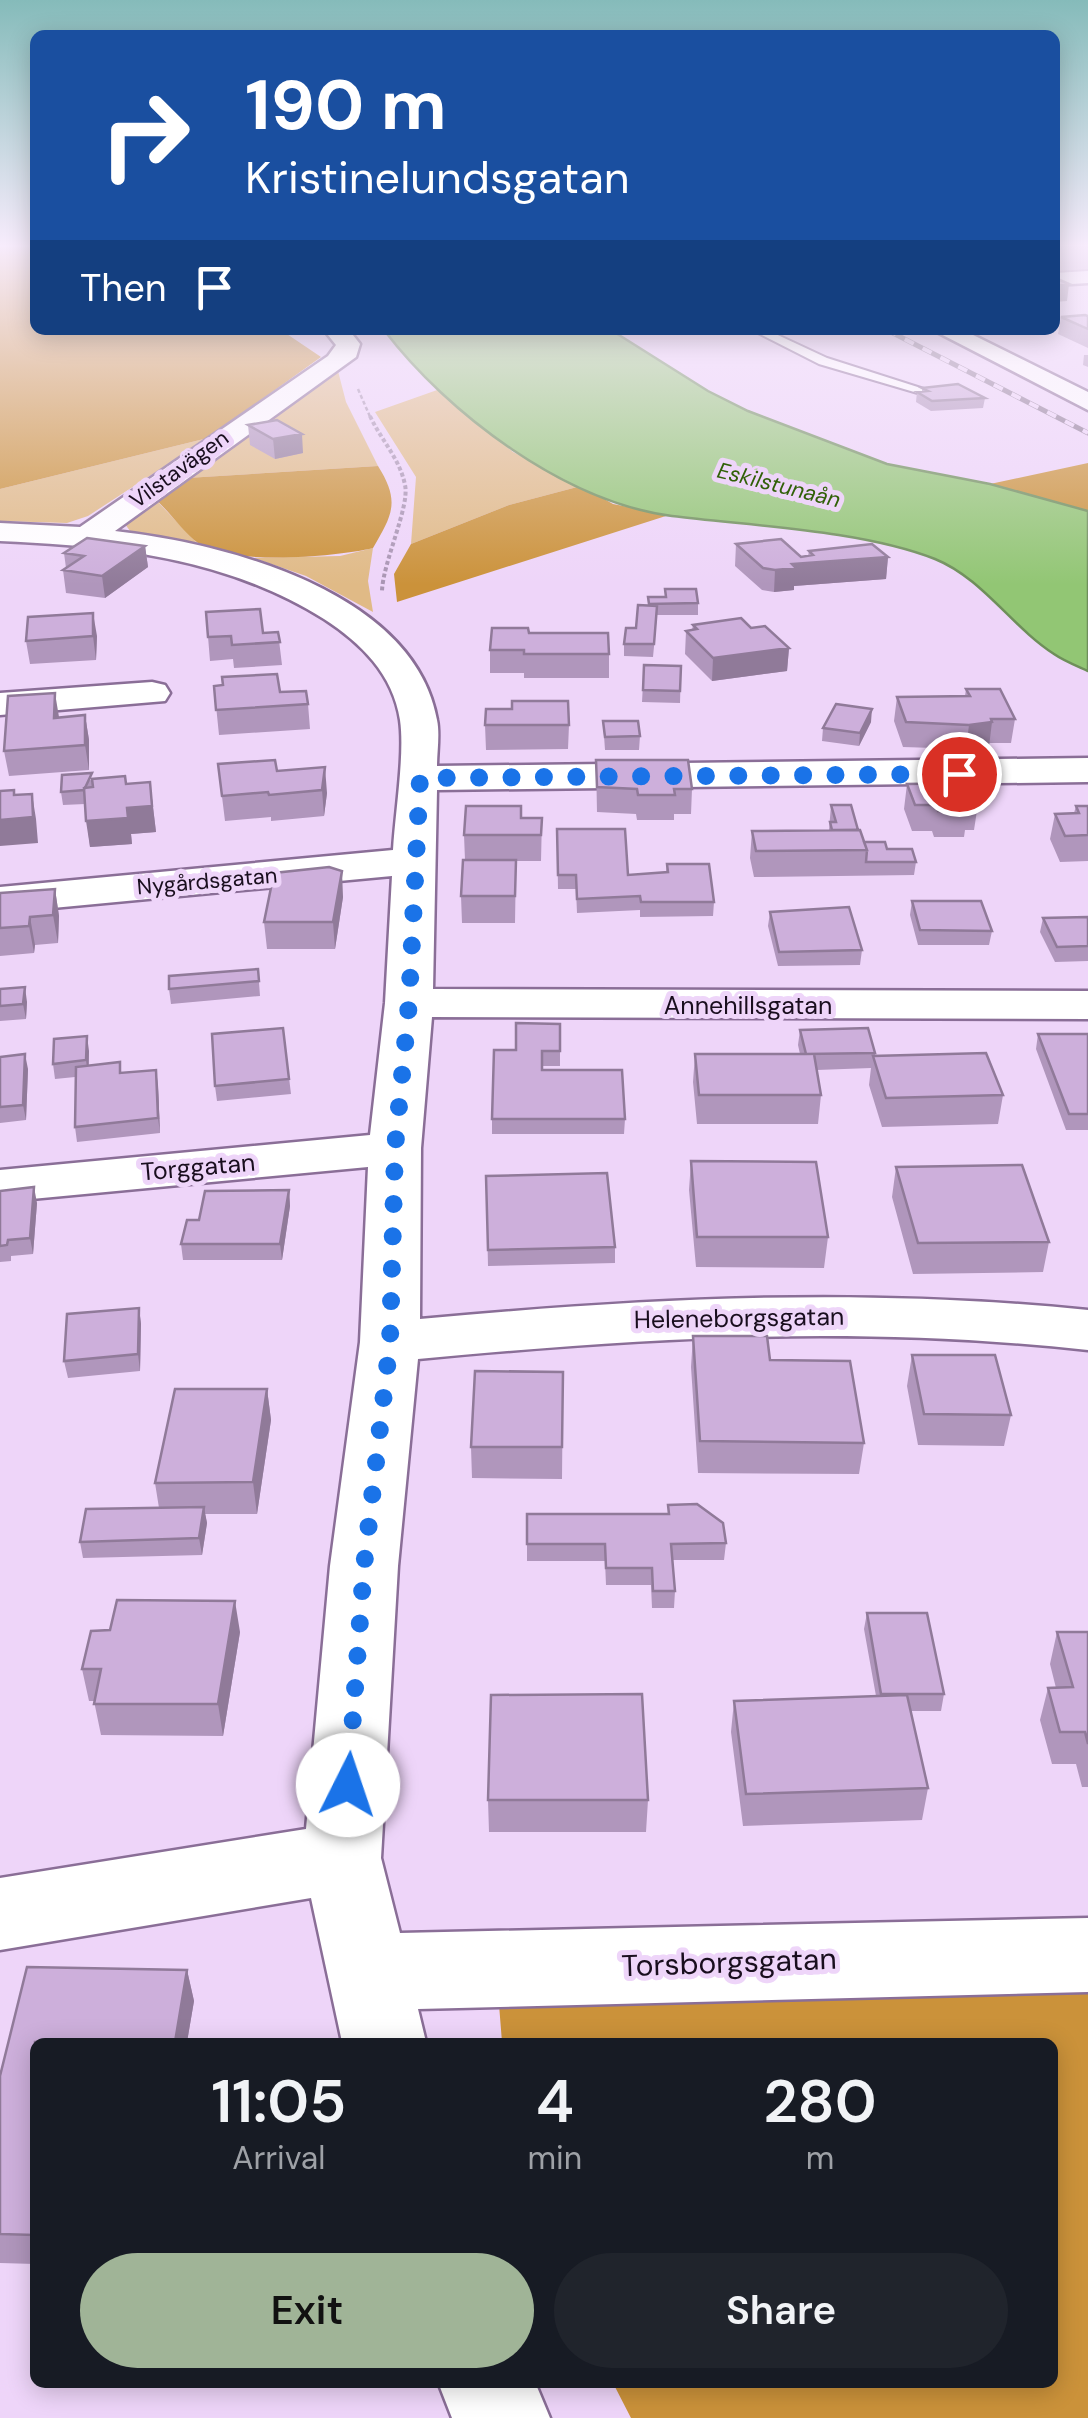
<!DOCTYPE html>
<html lang="en">
<head>
<meta charset="utf-8">
<style>
	:root { --surface:#171b24; --page:#20242c; --text:#f1f3f6; --muted:#9ea1a6; --accent:#a0b497 }
	body { margin:0; font-family:"DM Sans",sans-serif; background:var(--page); color:var(--text); height:100vh; display:flex; flex-direction:column; font-size:38px; white-space:nowrap }
	* { box-sizing:border-box; margin:0 }
	p { font-size:32px; color:var(--muted) }
	.icon { flex:none; width:55px; height:55px; fill:none; stroke:currentColor; stroke-width:2; stroke-linecap:round; stroke-linejoin:round }
	.map { position:relative; flex:1; overflow:hidden }
	.sheet { position:absolute; left:30px; top:2038px; width:1028px; height:350px; display:flex; flex-direction:column; background:var(--surface); border-radius:15px; box-shadow:0 5px 25px #0003 }
	.sheet>* { flex:none }
	.guide { position:absolute; left:30px; top:30px; width:1030px; height:305px; border-radius:15px; box-shadow:0 5px 25px #0003; background:#1a4fa0; color:#fff; overflow:hidden }
	.pin { position:absolute; display:grid; place-items:center; width:85px; height:85px; color:#fff; margin:-42px; border:5px solid #fff; border-radius:50%; box-shadow:0 2px 10px #0007 }
	.me { position:absolute; width:110px; margin:-55px; rotate:4deg; stroke-linejoin:round; filter:drop-shadow(0 0 8px #0008) }
	.turn { display:flex; align-items:center; gap:35px; height:210px; padding:0 50px; font-size:45px }
	.turn .icon { width:130px; height:130px; stroke-width:2.5 }
	.turn b { display:block; font-size:70px; line-height:85px }
	.then { display:flex; align-items:center; height:95px; padding:0 50px; background:#0003; gap:20px; font-size:38px }
	.eta { display:flex; justify-content:space-evenly; align-items:center; height:170px; text-align:center }
	.eta b { font-size:60px; font-weight:600; line-height:70px }
	.primary-button { display:flex; gap:20px; margin-top:auto; padding:20px 50px }
	.primary-button a { flex:1; height:115px; border-radius:60px; background:var(--accent); color:#111; font-size:40px; font-weight:600; line-height:115px; text-align:center }
	.primary-button a+a { background:var(--page); color:var(--text) }
	.map>svg:first-child { display:block }
	.green { fill:#e0ba86 }
	.forest { fill:#cb923a }
	.water { fill:#92c674; stroke:#6e8f5a; stroke-width:2.5 }
	.lines { fill:none; stroke-linecap:round; stroke-linejoin:round }
	.lane-casing { stroke:#8a6e97; stroke-width:4 }
	.street-casing { stroke:#8a6e97; stroke-width:5 }
	.path-far1 { stroke:#a995b3; stroke-width:2.5; stroke-dasharray:4 2.5; stroke-linecap:butt }
	.path { stroke:#a995b3; stroke-width:4; stroke-dasharray:4 2.5; stroke-linecap:butt }
	.lane { fill:#fff; fill-rule:evenodd }
	.street { fill:#fff; fill-rule:evenodd }
	.rail-casing { stroke:#8c7994; stroke-width:5 }
	.rail { stroke:#eed5f9; stroke-width:4; stroke-dasharray:10; stroke-linecap:butt }
	.wall { fill:#b096bc }
	.shaded-wall { fill:#907a99 }
	.building { fill:#cdafdb; stroke:#907a99; stroke-width:2.5 }
	.route { stroke:#1a73e8; stroke-width:18; stroke-dasharray:0 32.4 }
	.labels { text-anchor:middle; dominant-baseline:central; stroke-width:10; stroke-linejoin:round; paint-order:stroke }
	.far-street-label { font-size:22px; fill:#190e1e; stroke:#eed5f9 }
	.far-water-label { font-size:22px; font-style:italic; fill:#316008; stroke:#eed5f9 }
	.street-label { font-size:25px; fill:#190e1e; stroke:#eed5f9 }
	.near-street-label { font-size:30px; fill:#190e1e; stroke:#eed5f9 }
</style>
</head>
<body>
<div class="map">
<svg width="1088" height="2418" viewBox="0 0 1088 2418">
	<rect width="100%" height="100%" fill="#eed5f9"/>
	<path class="green" d="M 338,371 L 346,402 L 378,466 L 187,478 Z
		M 440,389 L 513,452 L 581,486 L 509,505 L 411,544 L 416,477 L 375,412 Z
		M 208,438 L 88,516 L 67,523 L 0,521 L 0,489 Z
		M 155,499 L 199,545 L 130,531 L 125,524 Z
		M 373,548 L 368,581 L 373,612 L 306,576 L 254,558 L 340,556 Z"/>
	<path class="forest" d="M 0,247 L 35,247 L 35,330 L 281,330 L 321,357 L 208,438 L 0,489 Z
		M 1088,463 L 1088,511 L 990,484 Z
		M 378,466 C 400,501 393,514 373,548 C 336,557 229,566 198,543 C 183,532 170,512 155,499 L 187,478 Z
		M 581,486 L 613,504 L 669,515 L 397,602 L 394,574 L 411,544 L 509,505 Z
		M 1088,1985 L 1088,2418 L 631,2418 L 613,2383 L 1052,2382 L 1052,2042 L 502,2042 L 498,1992 Z"/>
	<path class="water" d="M 384,330 L 611,330 L 708,391 L 748,411 L 887,464 L 990,484 L 1088,511 L 1088,671 C 1077,666 1064,661 1054,654 C 1012,627 982,578 935,559 C 861,530 752,526 672,516 C 565,502 448,414 384,330 Z"/>
	<g class="lines">
		<defs>
			<path id="lane" d="M 752,330 L 767,330 L 827,358 L 927,390 L 921,394 L 819,364 Z"/>
			<path id="street" d="M 1088,271 L 1088,283 L 1055,285 L 1055,273 Z
				M 324,330 L 349,330 L 360,344 L 356,357 L 115,531 C 224,543 414,591 437,720 C 440,734 437,752 437,766 L 1088,758 L 1088,782 L 437,790 L 433,989 L 1088,991 L 1088,1019 L 432,1017 L 421,1148 L 420,1319 C 648,1298 860,1287 1088,1310 L 1088,1350 C 857,1325 649,1337 418,1359 L 398,1566 L 381,1858 L 400,1933 L 1088,1918 L 1088,1992 L 418,2009 L 426,2042 L 342,2042 L 311,1898 L 0,1950 L 0,1878 L 306,1829 L 330,1566 L 360,1342 L 368,1167 L 0,1202 L 0,1170 L 370,1135 L 385,1003 L 392,876 L 0,913 L 0,887 L 393,850 C 395,814 405,754 400,720 C 393,674 361,643 324,619 C 225,557 114,546 0,541 L 0,523 L 80,527 L 328,356 L 336,345 Z
				M 933,330 L 963,330 L 1088,392 L 1088,410 Z
				M 152,682 L 165,685 L 170,693 L 165,701 L 0,715 L 0,693 Z
				M 438,2382 L 535,2382 L 550,2418 L 452,2418 Z"/>
		</defs>
		<use href="#lane" class="lane-casing"/>
		<use href="#street" class="street-casing"/>
		<path class="path-far1" d="M 358,389 L 371,419"/>
		<path class="path" d="M 370,416 C 381,440 400,459 405,485 C 410,506 383,562 382,591"/>
		<use href="#lane" class="lane"/>
		<use href="#street" class="street"/>
		<defs>
			<path id="rail" d="M 887,330 L 1088,433"/>
		</defs>
		<use href="#rail" class="rail-casing"/>
		<use href="#rail" class="rail"/>
	</g>
	<path class="wall" d="M 1055,247 L 1088,247 L 1088,269 L 1055,271 Z
		M 1088,316 L 1088,348 L 1058,334 L 1061,317 Z
		M 1084,355 L 1088,355 L 1088,367 L 1083,365 Z
		M 922,388 L 985,398 L 983,408 L 931,411 L 916,402 L 917,392 L 922,392 Z
		M 248,425 L 303,453 L 275,459 L 250,445 Z
		M 736,544 L 801,557 L 808,556 L 809,551 L 888,557 L 886,579 L 794,586 L 794,590 L 774,592 L 762,590 L 735,566 Z
		M 145,546 L 148,567 L 105,598 L 66,593 L 63,570 L 66,568 L 64,553 Z
		M 665,589 L 698,603 L 698,615 L 657,615 L 653,657 L 624,656 L 624,644 L 636,628 L 648,605 L 648,597 L 665,597 Z
		M 206,612 L 263,633 L 278,632 L 282,665 L 234,668 L 233,659 L 210,661 Z
		M 693,625 L 751,628 L 789,648 L 787,671 L 712,681 L 685,654 L 686,631 L 692,630 Z
		M 529,633 L 609,654 L 609,678 L 524,678 L 524,673 L 490,673 L 490,650 Z
		M 97,636 L 96,660 L 30,664 L 26,641 Z
		M 644,665 L 681,666 L 680,703 L 642,702 Z
		M 214,686 L 280,692 L 308,704 L 310,729 L 219,735 Z
		M 966,689 L 1015,719 L 1011,743 L 989,743 L 989,747 L 966,749 L 903,747 L 894,721 L 897,697 L 965,696 Z
		M 85,715 L 89,740 L 89,770 L 9,776 L 4,751 Z
		M 603,721 L 640,736 L 639,750 L 605,750 Z
		M 871,722 L 859,746 L 822,741 L 823,728 Z
		M 485,725 L 569,725 L 568,749 L 486,750 Z
		M 596,760 L 692,789 L 691,814 L 674,814 L 674,820 L 637,820 L 636,814 L 597,812 Z
		M 218,764 L 277,771 L 327,793 L 324,816 L 271,821 L 271,817 L 225,821 Z
		M 93,779 L 126,784 L 150,782 L 156,832 L 131,834 L 132,844 L 90,847 L 85,804 L 63,805 L 61,792 Z
		M 907,784 L 978,804 L 974,830 L 965,830 L 964,837 L 934,837 L 932,831 L 912,831 L 904,809 Z
		M 831,805 L 858,830 L 864,842 L 887,849 L 916,862 L 914,875 L 754,877 L 750,858 L 752,831 L 829,830 Z
		M 1076,806 L 1088,806 L 1088,861 L 1060,862 L 1050,839 L 1055,814 L 1074,813 Z
		M 542,818 L 541,861 L 516,861 L 515,923 L 462,923 L 461,896 L 465,860 L 464,835 Z
		M 557,829 L 628,875 L 666,872 L 667,864 L 714,902 L 713,916 L 640,917 L 640,910 L 577,913 L 576,889 L 558,889 Z
		M 55,889 L 59,916 L 58,943 L 35,945 L 34,953 L 0,956 L 0,893 Z
		M 343,897 L 335,949 L 267,949 L 264,922 Z
		M 912,901 L 992,931 L 989,945 L 918,945 L 910,915 Z
		M 770,912 L 862,950 L 860,965 L 778,966 L 768,926 Z
		M 1088,917 L 1088,961 L 1055,962 L 1040,932 L 1043,918 Z
		M 258,969 L 260,996 L 171,1004 L 169,989 Z
		M 0,989 L 27,1002 L 26,1019 L 0,1021 Z
		M 560,1024 L 560,1066 L 542,1066 L 542,1070 L 625,1119 L 624,1134 L 492,1134 L 492,1119 Z
		M 283,1028 L 291,1094 L 217,1101 L 215,1086 Z
		M 800,1030 L 875,1053 L 875,1056 L 1003,1095 L 998,1124 L 882,1127 L 869,1085 L 871,1068 L 817,1070 L 821,1095 L 818,1124 L 697,1124 L 693,1082 L 695,1054 L 800,1054 L 798,1045 Z
		M 1038,1034 L 1088,1034 L 1088,1130 L 1066,1130 L 1036,1049 Z
		M 89,1051 L 89,1065 L 120,1062 L 121,1073 L 158,1085 L 160,1133 L 77,1142 L 75,1127 L 75,1077 L 55,1079 L 53,1064 Z
		M 0,1057 L 28,1069 L 26,1120 L 0,1123 Z
		M 691,1161 L 828,1237 L 824,1268 L 696,1267 L 689,1190 Z
		M 896,1167 L 1049,1242 L 1043,1272 L 913,1274 L 892,1197 Z
		M 486,1176 L 615,1247 L 615,1263 L 488,1266 Z
		M 289,1190 L 290,1206 L 282,1260 L 183,1260 L 181,1244 L 199,1220 Z
		M 0,1191 L 37,1203 L 33,1254 L 11,1256 L 11,1261 L 0,1262 Z
		M 139,1308 L 141,1324 L 140,1371 L 68,1378 L 64,1361 Z
		M 693,1336 L 770,1360 L 864,1443 L 859,1474 L 698,1473 L 691,1367 Z
		M 912,1355 L 1011,1415 L 1004,1446 L 918,1445 L 907,1386 Z
		M 563,1372 L 562,1479 L 472,1478 L 471,1447 Z
		M 267,1389 L 271,1420 L 257,1514 L 205,1514 L 207,1523 L 202,1555 L 83,1558 L 80,1542 L 159,1508 L 155,1483 Z
		M 668,1505 L 726,1543 L 724,1560 L 672,1560 L 675,1591 L 674,1608 L 652,1608 L 651,1585 L 606,1585 L 605,1561 L 527,1561 L 527,1514 L 668,1514 Z
		M 867,1613 L 944,1694 L 941,1711 L 911,1711 L 928,1788 L 922,1820 L 743,1826 L 731,1732 L 734,1701 L 876,1696 L 864,1629 Z
		M 240,1632 L 223,1736 L 101,1735 L 94,1701 L 89,1701 L 82,1669 Z
		M 1057,1632 L 1088,1632 L 1088,1787 L 1082,1787 L 1076,1764 L 1052,1764 L 1040,1720 L 1048,1688 L 1056,1688 L 1050,1664 Z
		M 488,1800 L 648,1800 L 646,1832 L 489,1832 Z
		M 27,1967 L 187,1970 L 194,2001 L 187,2042 L 35,2042 L 35,2264 L 0,2263 L 0,2076 Z"/>
	<path class="shaded-wall" d="M 1069,284 L 1067,301 L 1055,302 L 1055,286 Z
		M 302,434 L 303,453 L 275,459 L 273,439 Z
		M 145,546 L 148,567 L 105,598 L 102,576 Z
		M 888,557 L 886,579 L 794,586 L 794,590 L 774,592 L 775,570 L 792,564 Z
		M 93,613 L 97,636 L 96,660 L 93,636 Z
		M 789,648 L 787,671 L 712,681 L 713,658 Z
		M 55,693 L 59,717 L 54,718 Z
		M 872,709 L 871,722 L 859,746 L 860,733 Z
		M 85,715 L 89,740 L 89,770 L 85,745 Z
		M 992,722 L 989,747 L 966,749 L 969,725 Z
		M 325,767 L 327,793 L 324,816 L 322,790 Z
		M 150,782 L 156,832 L 131,834 L 132,844 L 90,847 L 86,821 L 129,808 Z
		M 14,790 L 19,818 L 32,794 L 36,819 L 38,843 L 0,846 L 0,820 Z
		M 342,871 L 343,897 L 335,949 L 333,922 Z
		M 55,889 L 59,916 L 58,943 L 53,915 Z
		M 30,917 L 35,945 L 34,953 L 29,926 Z
		M 25,987 L 27,1002 L 26,1019 L 23,1004 Z
		M 87,1036 L 89,1051 L 88,1076 L 86,1060 Z
		M 25,1054 L 28,1069 L 26,1120 L 23,1105 Z
		M 156,1070 L 158,1085 L 160,1133 L 158,1118 Z
		M 34,1187 L 37,1203 L 33,1254 L 30,1238 Z
		M 289,1190 L 290,1206 L 282,1260 L 280,1244 Z
		M 139,1308 L 141,1324 L 140,1371 L 138,1354 Z
		M 267,1389 L 271,1420 L 257,1514 L 253,1482 Z
		M 204,1507 L 207,1523 L 202,1555 L 199,1538 Z
		M 235,1601 L 240,1632 L 223,1736 L 218,1704 Z
		M 187,1970 L 194,2001 L 187,2042 L 175,2042 Z"/>
	<path class="building" d="M 1055,247 L 1088,247 L 1088,248 L 1055,249 Z
		M 1055,278 L 1069,284 L 1055,286 Z
		M 1085,315 L 1088,316 L 1088,329 L 1061,317 Z
		M 958,384 L 985,398 L 932,401 L 917,392 L 928,391 L 922,388 Z
		M 277,420 L 302,434 L 273,439 L 248,425 Z
		M 87,538 L 145,546 L 102,576 L 63,570 L 84,556 L 64,553 Z
		M 781,539 L 801,557 L 813,555 L 809,551 L 872,544 L 888,557 L 792,564 L 796,568 L 775,570 L 763,568 L 736,544 Z
		M 665,589 L 696,589 L 698,603 L 649,604 L 648,597 L 666,597 Z
		M 638,605 L 657,606 L 654,644 L 624,644 L 626,628 L 636,628 Z
		M 260,609 L 263,633 L 278,632 L 280,642 L 232,645 L 231,636 L 208,637 L 206,612 Z
		M 93,613 L 93,636 L 26,641 L 28,617 Z
		M 741,618 L 751,628 L 765,626 L 789,648 L 713,658 L 686,631 L 697,629 L 693,625 Z
		M 492,628 L 528,628 L 529,633 L 608,633 L 609,654 L 524,654 L 524,650 L 490,650 Z
		M 644,665 L 681,666 L 680,691 L 643,690 Z
		M 277,674 L 280,692 L 306,691 L 308,704 L 216,710 L 214,686 L 223,685 L 222,677 Z
		M 966,689 L 1000,689 L 1015,719 L 991,719 L 992,722 L 969,725 L 906,722 L 897,697 L 970,696 Z
		M 55,693 L 54,718 L 85,715 L 85,745 L 4,751 L 8,696 Z
		M 512,701 L 568,701 L 569,725 L 485,725 L 486,709 L 512,709 Z
		M 836,704 L 872,709 L 860,733 L 823,728 Z
		M 603,721 L 638,721 L 640,736 L 605,737 Z
		M 275,760 L 277,771 L 325,767 L 322,790 L 269,795 L 268,792 L 222,796 L 218,764 Z
		M 596,760 L 688,760 L 692,789 L 674,789 L 675,795 L 638,795 L 637,789 L 597,787 Z
		M 92,773 L 84,790 L 61,792 L 62,775 Z
		M 125,776 L 126,784 L 150,782 L 152,806 L 127,808 L 128,818 L 86,821 L 84,788 L 93,787 L 92,779 Z
		M 969,783 L 978,804 L 965,804 L 967,811 L 938,811 L 936,805 L 915,805 L 907,784 Z
		M 14,790 L 14,795 L 32,794 L 33,817 L 0,820 L 0,791 Z
		M 831,805 L 851,805 L 858,830 L 832,830 L 830,822 L 836,822 Z
		M 466,806 L 521,806 L 521,818 L 542,818 L 541,835 L 464,835 Z
		M 1076,806 L 1088,806 L 1088,835 L 1065,836 L 1055,814 L 1079,813 Z
		M 557,829 L 625,829 L 628,875 L 668,872 L 667,864 L 709,864 L 714,902 L 641,902 L 640,896 L 577,899 L 576,875 L 558,875 Z
		M 860,830 L 867,850 L 756,851 L 752,831 Z
		M 864,842 L 885,842 L 887,849 L 912,849 L 916,862 L 866,862 L 867,850 Z
		M 463,860 L 516,860 L 515,896 L 461,896 Z
		M 329,867 L 342,871 L 333,922 L 264,922 L 274,873 Z
		M 55,889 L 53,915 L 30,917 L 29,926 L 0,928 L 0,893 Z
		M 912,901 L 981,901 L 992,931 L 920,930 Z
		M 849,907 L 862,950 L 779,952 L 770,912 Z
		M 1088,917 L 1088,946 L 1057,947 L 1043,918 Z
		M 258,969 L 259,981 L 169,989 L 169,976 Z
		M 25,987 L 23,1004 L 0,1006 L 0,989 Z
		M 516,1023 L 560,1024 L 560,1051 L 542,1051 L 542,1070 L 622,1070 L 625,1119 L 492,1119 L 494,1050 L 516,1050 Z
		M 283,1028 L 289,1079 L 215,1086 L 212,1034 Z
		M 868,1028 L 875,1053 L 806,1054 L 800,1030 Z
		M 1038,1034 L 1088,1034 L 1088,1114 L 1069,1114 Z
		M 87,1036 L 86,1060 L 53,1064 L 54,1039 Z
		M 986,1053 L 1003,1095 L 886,1098 L 873,1056 Z
		M 25,1054 L 23,1105 L 0,1107 L 0,1057 Z
		M 695,1054 L 814,1054 L 821,1095 L 699,1095 Z
		M 120,1062 L 120,1073 L 156,1070 L 158,1118 L 75,1127 L 76,1067 Z
		M 691,1161 L 816,1162 L 828,1237 L 697,1237 Z
		M 1022,1165 L 1049,1242 L 918,1243 L 896,1167 Z
		M 607,1173 L 615,1247 L 488,1250 L 486,1176 Z
		M 34,1187 L 30,1238 L 8,1240 L 7,1245 L 0,1246 L 0,1191 Z
		M 289,1190 L 280,1244 L 181,1244 L 187,1220 L 199,1220 L 205,1191 Z
		M 139,1308 L 138,1354 L 64,1361 L 67,1314 Z
		M 693,1336 L 767,1336 L 770,1360 L 850,1361 L 864,1443 L 700,1441 Z
		M 912,1355 L 995,1355 L 1011,1415 L 924,1414 Z
		M 475,1371 L 563,1372 L 562,1447 L 471,1447 Z
		M 175,1389 L 267,1389 L 253,1482 L 155,1483 Z
		M 697,1504 L 723,1523 L 726,1543 L 671,1544 L 675,1591 L 653,1591 L 652,1568 L 606,1568 L 605,1544 L 527,1544 L 527,1514 L 669,1514 L 668,1505 Z
		M 204,1507 L 199,1538 L 80,1542 L 86,1509 Z
		M 117,1600 L 235,1601 L 218,1704 L 94,1704 L 101,1669 L 82,1669 L 91,1631 L 110,1630 Z
		M 867,1613 L 927,1613 L 944,1694 L 881,1694 Z
		M 1057,1632 L 1088,1632 L 1088,1744 L 1085,1732 L 1060,1732 L 1048,1688 L 1073,1687 Z
		M 642,1694 L 648,1800 L 488,1800 L 491,1695 Z
		M 907,1695 L 928,1788 L 746,1794 L 734,1701 Z
		M 27,1967 L 187,1970 L 175,2042 L 35,2042 L 35,2235 L 0,2234 L 0,2076 Z"/>
	<linearGradient id="sky" x2="0" y2="1"><stop stop-color="#85bbba"/><stop offset="0.42" stop-color="#f7ecfc"/><stop offset="1" stop-color="#f7ecfc" stop-opacity="0"/></linearGradient>
	<rect width="1088" height="585" fill="url(#sky)"/>
	<g class="lines">
		<path class="route" d="M 348,1785 L 364,1566 L 390,1342 L 395,1148 L 409,1003 L 420,778 L 959,774"/>
	</g>
	<g class="labels">
		<g class="far-street-label">
			<text transform="translate(179 469) rotate(-36)">Vilstavägen</text>
			<text transform="translate(207 881) rotate(-5)">Nygårdsgatan</text>
		</g>
		<g class="far-water-label">
			<text transform="translate(779 485) rotate(14)">Eskilstunaån</text>
		</g>
		<g class="street-label">
			<text x="748" y="1005">Annehillsgatan</text>
			<text transform="translate(198 1167) rotate(-5)">Torggatan</text>
			<text transform="translate(739 1318) rotate(-1)">Heleneborgsgatan</text>
		</g>
		<g class="near-street-label">
			<text transform="translate(729 1962) rotate(-2)">Torsborgsgatan</text>
		</g>
	</g>
</svg>
<div class="pin" style="left:959px;top:774px;background:#d93025"><svg class="icon" aria-label="arrive" viewBox="0 0 24 24"><path d="M6 21V4h12l-3 4 3 4H6"/></svg></div>
<svg class="me" style="left:348px;top:1785px" viewBox="-20 -20 40 40"><circle r="19" fill="#fff"/><path d="M0-13L10 11 0 6-10 11z" fill="#1a73e8"/></svg>
<div class="guide">
<div class="turn"><svg class="icon" aria-label="right" viewBox="0 0 24 24"><path d="M7 20v-9h11M14 6l5 5-5 5"/></svg><div><b>190 m</b>Kristinelundsgatan</div></div>
<div class="then">Then<svg class="icon" aria-label="arrive" viewBox="0 0 24 24"><path d="M6 21V4h12l-3 4 3 4H6"/></svg></div>
</div>
<section class="sheet">
<div class="eta">
<div><b>11:05</b><p>Arrival</p></div>
<div><b>4</b><p>min</p></div>
<div><b>280</b><p>m</p></div>
</div>
<div class="primary-button"><a>Exit</a><a>Share</a></div>
</section>
</div>
</body>
</html>
